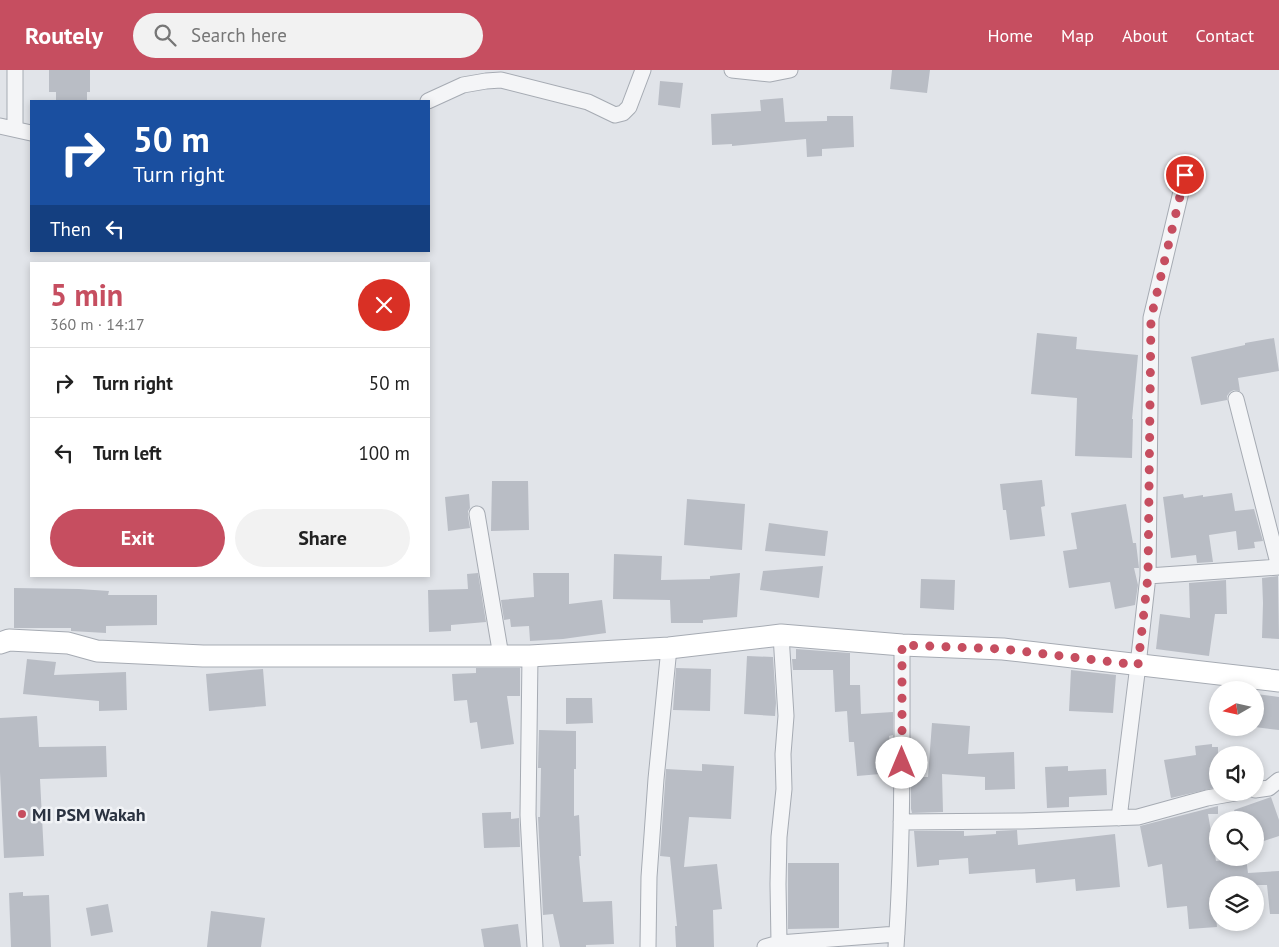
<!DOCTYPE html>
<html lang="en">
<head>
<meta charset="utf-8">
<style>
	:root { --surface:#fff; --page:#f2f2f2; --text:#222; --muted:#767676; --line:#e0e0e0; --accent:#c64e60 }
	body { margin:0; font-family:"PT Sans",sans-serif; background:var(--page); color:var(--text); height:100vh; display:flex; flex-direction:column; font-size:19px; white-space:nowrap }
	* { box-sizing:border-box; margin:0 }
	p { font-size:16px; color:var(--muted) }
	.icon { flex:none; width:28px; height:28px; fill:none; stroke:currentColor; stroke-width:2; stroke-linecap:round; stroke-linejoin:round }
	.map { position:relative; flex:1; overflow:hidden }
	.panel { position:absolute; left:30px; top:192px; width:400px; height:315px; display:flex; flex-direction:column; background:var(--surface); border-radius:0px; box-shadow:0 2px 8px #0003 }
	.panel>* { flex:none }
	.top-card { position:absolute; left:30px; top:30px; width:400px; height:152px; border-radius:0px; box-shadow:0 2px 8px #0003; background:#1a4fa0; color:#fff; overflow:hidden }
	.needle { width:32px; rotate:261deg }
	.fabs { position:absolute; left:1209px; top:611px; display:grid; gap:10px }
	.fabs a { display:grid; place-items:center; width:55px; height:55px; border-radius:50%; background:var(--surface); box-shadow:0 2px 8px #0003; font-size:25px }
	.pin { position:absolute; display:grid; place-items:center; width:42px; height:42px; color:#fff; margin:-21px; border:2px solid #fff; border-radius:50%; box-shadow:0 1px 5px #0007 }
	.me { position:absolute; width:55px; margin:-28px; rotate:0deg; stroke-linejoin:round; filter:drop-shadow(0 0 4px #0008) }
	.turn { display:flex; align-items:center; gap:18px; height:105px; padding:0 20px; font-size:22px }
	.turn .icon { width:65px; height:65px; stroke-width:2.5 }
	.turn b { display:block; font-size:35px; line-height:42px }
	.then { display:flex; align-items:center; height:48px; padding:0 20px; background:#0003; gap:10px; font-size:19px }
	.round { display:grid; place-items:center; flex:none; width:52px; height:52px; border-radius:26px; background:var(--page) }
	.headline { display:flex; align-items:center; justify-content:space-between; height:85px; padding:0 20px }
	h1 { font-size:30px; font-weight:700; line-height:38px; color:var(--accent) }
	.primary-button { display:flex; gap:10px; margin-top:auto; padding:10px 20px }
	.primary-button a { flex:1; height:58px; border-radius:30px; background:var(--accent); color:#fff; font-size:20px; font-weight:700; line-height:58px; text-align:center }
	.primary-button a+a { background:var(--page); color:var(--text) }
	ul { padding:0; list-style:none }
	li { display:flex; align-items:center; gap:15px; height:70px; padding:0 20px; border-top:1px solid var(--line) }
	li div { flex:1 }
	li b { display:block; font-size:19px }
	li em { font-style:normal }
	header { display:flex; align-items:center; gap:30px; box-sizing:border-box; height:70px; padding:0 25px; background:var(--accent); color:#fff }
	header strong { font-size:24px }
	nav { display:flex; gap:28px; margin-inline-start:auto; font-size:18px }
	.search { width:350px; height:45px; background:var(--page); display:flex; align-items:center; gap:12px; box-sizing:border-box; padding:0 18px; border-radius:28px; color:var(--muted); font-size:19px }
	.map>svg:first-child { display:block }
	.building { fill:#b9bdc5 }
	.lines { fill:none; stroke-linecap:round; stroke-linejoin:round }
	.street-casing { stroke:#a6abb3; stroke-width:17 }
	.secondary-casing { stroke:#a6abb3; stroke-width:23 }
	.street { stroke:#f4f5f7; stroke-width:15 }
	.secondary { stroke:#fff; stroke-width:21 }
	.route { stroke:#c64e60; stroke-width:9; stroke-dasharray:0 16.2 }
	.poi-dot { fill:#c64e60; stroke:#f1f3f6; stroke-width:2 }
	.labels { text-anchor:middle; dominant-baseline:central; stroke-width:5; stroke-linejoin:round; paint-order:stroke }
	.poi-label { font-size:18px; font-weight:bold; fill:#2a3240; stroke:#f1f3f6; text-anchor:start }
</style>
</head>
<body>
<header>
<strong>Routely</strong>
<div class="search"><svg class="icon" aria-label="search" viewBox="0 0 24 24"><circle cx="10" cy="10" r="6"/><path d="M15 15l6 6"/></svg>Search here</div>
<nav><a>Home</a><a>Map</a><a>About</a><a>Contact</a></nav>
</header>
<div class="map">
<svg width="1279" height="877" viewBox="0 0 1279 877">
	<rect width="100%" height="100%" fill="#e1e4e9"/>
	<path class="building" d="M 49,0 L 90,0 L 90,22 L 87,22 L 87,31 L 56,31 L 56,22 L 49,22 Z
		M 892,0 L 930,0 L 927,23 L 890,19 Z
		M 660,11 L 683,13 L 680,38 L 658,35 Z
		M 783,28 L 785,52 L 827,51 L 827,46 L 853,46 L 854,77 L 822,79 L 822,86 L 807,87 L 806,69 L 732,76 L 732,74 L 712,75 L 711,44 L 761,41 L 760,30 Z
		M 1037,263 L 1077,267 L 1076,279 L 1138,285 L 1132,349 L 1133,349 L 1132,388 L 1075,386 L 1077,328 L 1031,324 Z
		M 1274,268 L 1279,301 L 1238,308 L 1240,321 L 1234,320 L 1230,322 L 1227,326 L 1227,330 L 1201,335 L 1191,287 L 1245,275 L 1245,273 Z
		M 1042,410 L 1045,436 L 1041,437 L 1045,466 L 1010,470 L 1006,440 L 1003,440 L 1000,414 Z
		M 492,411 L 528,411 L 529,460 L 491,461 Z
		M 1232,423 L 1235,441 L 1254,439 L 1263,471 L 1254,472 L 1255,478 L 1238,480 L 1236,461 L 1209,465 L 1213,492 L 1197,493 L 1196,485 L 1171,488 L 1163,427 L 1183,424 L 1184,428 L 1203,425 L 1203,427 Z
		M 469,424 L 470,438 L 468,441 L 468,446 L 470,458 L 448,461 L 445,427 Z
		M 687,429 L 745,434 L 742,480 L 684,475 Z
		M 1126,434 L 1133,473 L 1136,473 L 1139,498 L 1134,498 L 1138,515 L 1135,535 L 1115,539 L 1110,512 L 1069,518 L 1063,481 L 1077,479 L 1071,443 Z
		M 769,453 L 828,461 L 825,486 L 765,481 Z
		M 614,484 L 662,486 L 661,510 L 710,509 L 710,506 L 740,503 L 737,547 L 703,550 L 703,553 L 671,553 L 670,530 L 613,529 Z
		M 823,496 L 819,528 L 760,520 L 763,501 Z
		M 478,503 L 486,552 L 451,555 L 451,561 L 429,562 L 428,520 L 468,519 L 467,504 Z
		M 533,503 L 569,503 L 569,534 L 602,530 L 606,563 L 563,569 L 530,571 L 529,556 L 511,557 L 510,549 L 504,550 L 501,530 L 534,527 Z
		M 1278,506 L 1279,569 L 1262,568 L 1263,533 L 1262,508 Z
		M 921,509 L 955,510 L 954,540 L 920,538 Z
		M 1226,510 L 1227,544 L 1215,544 L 1209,586 L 1156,579 L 1160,544 L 1190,548 L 1189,513 Z
		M 14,518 L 79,519 L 109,521 L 108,525 L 157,525 L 157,555 L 106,556 L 106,563 L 71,561 L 71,558 L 14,558 Z
		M 796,579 L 850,583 L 850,615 L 860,615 L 861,644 L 893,642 L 893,665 L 889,666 L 892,703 L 857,706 L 854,672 L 849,672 L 847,641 L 835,642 L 833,600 L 793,600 L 792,589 L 796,589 Z
		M 747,586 L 773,587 L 776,633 L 775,646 L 744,644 Z
		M 27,589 L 56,592 L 54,605 L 126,602 L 127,640 L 99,641 L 99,631 L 23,624 Z
		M 476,598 L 520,598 L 520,626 L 507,626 L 514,674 L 481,679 L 477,652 L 470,653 L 467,630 L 454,631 L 452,604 L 476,603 Z
		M 676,598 L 711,599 L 710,641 L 673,640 Z
		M 263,599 L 266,636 L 209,641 L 206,604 Z
		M 1071,600 L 1116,605 L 1113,643 L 1069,641 Z
		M 1256,624 L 1279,627 L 1279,660 L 1255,657 Z
		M 566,628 L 592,628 L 593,653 L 566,654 Z
		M 37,646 L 39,677 L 106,676 L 107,707 L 40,709 L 44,786 L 4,788 L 0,702 L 0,648 Z
		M 932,653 L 970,656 L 968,684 L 1014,682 L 1015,719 L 985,720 L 985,707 L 942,704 L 943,742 L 912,743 L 911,739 L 911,707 L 928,707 Z
		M 539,660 L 576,661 L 576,699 L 574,699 L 574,746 L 579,745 L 581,786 L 579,786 L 583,832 L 612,831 L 614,874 L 586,875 L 586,877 L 560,877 L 553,844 L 543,845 L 538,747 L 540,747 L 541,698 L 538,698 Z
		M 1212,674 L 1212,677 L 1218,677 L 1218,717 L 1171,728 L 1164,690 L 1196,685 L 1195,676 Z
		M 702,694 L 734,696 L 731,749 L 689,747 L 684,797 L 717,794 L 722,839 L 713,840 L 714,877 L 676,877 L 675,856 L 677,856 L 670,787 L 660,786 L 666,699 L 702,701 Z
		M 1068,696 L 1068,701 L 1106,699 L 1107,725 L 1069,727 L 1069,737 L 1047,738 L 1045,697 Z
		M 1271,727 L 1279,750 L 1279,766 L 1255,774 L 1255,750 L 1238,750 L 1234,740 Z
		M 1218,736 L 1218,744 L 1208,744 L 1216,791 L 1246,788 L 1248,803 L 1279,801 L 1279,844 L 1270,844 L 1267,815 L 1218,815 L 1218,822 L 1214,823 L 1217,857 L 1189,859 L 1187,836 L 1167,838 L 1162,794 L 1148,797 L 1140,756 Z
		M 511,742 L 511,749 L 519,748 L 520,777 L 484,778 L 482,743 Z
		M 1017,760 L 1018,775 L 1115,764 L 1120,817 L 1076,821 L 1075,809 L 1036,813 L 1035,799 L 969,804 L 968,788 L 939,790 L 939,795 L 917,797 L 914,761 L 964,761 L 964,766 L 996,764 L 996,761 Z
		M 788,793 L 839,793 L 839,858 L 788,859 Z
		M 23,822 L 23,826 L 49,825 L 51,877 L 11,877 L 9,823 Z
		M 108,834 L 113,862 L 91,866 L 86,838 Z
		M 211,841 L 265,848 L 261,877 L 207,877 Z
		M 518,854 L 521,877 L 484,877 L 481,859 Z"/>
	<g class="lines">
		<defs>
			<path id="street" d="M 15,0 L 15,59
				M 732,0 L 770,4 L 790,0
				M 428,31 L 463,15 L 486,11 L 501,10 L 588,32 L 615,45 L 623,43 L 629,37 L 643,0
				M 0,56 L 31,63
				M 1236,329 L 1279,497
				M 477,444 L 501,586
				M 1148,506 L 1279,497
				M 530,586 L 528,745 L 535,877
				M 1255,720 L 1269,718 L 1279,710
				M 1119,748 L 1138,595 L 1148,506 L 1151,248 L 1185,105
				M 901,752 L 1022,751 L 1138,747 L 1207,728 L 1241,722
				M 779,873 L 778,814 L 779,767 L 784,719 L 783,684 L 786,646 L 781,565
				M 648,877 L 649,807 L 656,709 L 669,578
				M 765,877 L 779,873 L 897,864
				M 896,877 C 903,776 902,676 902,575"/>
			<path id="secondary" d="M 0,573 L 9,570 L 68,573 L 97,581 L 203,586 L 530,586 L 669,578 L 781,565 L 902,575 L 1003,579 L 1279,611"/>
		</defs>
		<use href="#street" class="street-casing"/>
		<use href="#secondary" class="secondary-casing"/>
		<use href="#street" class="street"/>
		<use href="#secondary" class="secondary"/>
	</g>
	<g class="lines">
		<path class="route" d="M 902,693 L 902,575 L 1003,579 L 1138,595 L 1148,506 L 1151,248 L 1185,105"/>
	</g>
	<circle class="poi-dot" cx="22" cy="744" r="5"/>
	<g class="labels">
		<g class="poi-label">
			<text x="32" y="744">MI PSM Wakah</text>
		</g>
	</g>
</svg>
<div class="fabs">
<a><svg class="needle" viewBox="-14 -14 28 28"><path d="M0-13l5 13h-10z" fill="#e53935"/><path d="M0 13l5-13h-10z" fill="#767676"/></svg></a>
<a><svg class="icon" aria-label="sound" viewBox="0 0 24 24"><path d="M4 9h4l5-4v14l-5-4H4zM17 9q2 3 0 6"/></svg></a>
<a><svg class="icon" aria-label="search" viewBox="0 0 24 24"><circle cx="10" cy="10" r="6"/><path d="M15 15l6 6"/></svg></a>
<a><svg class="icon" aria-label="layers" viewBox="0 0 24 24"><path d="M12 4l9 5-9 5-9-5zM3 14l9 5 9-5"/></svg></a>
</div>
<div class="pin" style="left:1185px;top:105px;background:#d93025"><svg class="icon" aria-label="arrive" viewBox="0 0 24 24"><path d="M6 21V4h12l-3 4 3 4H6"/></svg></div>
<svg class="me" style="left:902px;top:693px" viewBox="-20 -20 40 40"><circle r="19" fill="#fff"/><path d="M0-13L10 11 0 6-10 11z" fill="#c64e60"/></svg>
<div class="top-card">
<div class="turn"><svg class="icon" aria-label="right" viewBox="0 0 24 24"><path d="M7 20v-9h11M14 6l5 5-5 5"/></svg><div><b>50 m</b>Turn right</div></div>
<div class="then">Then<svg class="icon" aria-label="left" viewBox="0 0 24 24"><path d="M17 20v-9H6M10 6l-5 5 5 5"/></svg></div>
</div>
<section class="panel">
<div class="headline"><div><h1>5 min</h1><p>360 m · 14:17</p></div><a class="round" style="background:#d93025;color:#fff"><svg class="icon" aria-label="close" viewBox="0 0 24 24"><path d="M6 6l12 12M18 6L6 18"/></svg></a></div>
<ul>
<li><svg class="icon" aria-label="right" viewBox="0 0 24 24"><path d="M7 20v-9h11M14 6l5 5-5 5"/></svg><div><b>Turn right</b></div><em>50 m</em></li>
<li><svg class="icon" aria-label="left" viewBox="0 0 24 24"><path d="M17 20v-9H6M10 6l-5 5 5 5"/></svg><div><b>Turn left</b></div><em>100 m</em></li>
</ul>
<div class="primary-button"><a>Exit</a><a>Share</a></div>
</section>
</div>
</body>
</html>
